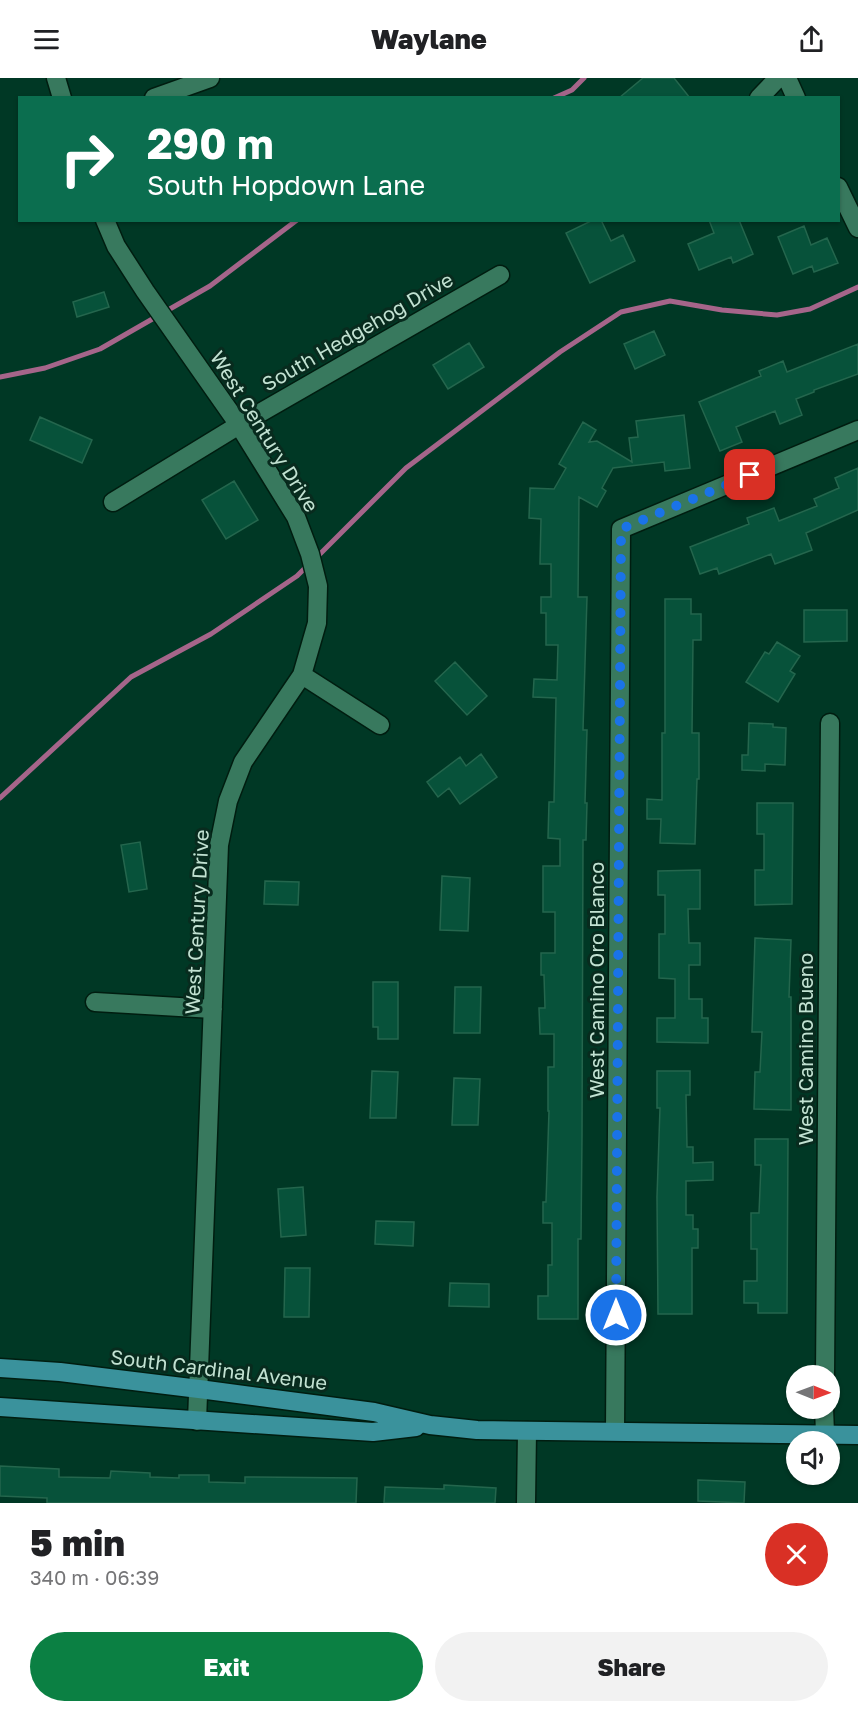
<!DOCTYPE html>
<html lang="en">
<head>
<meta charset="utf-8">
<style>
	:root { --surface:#fff; --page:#f2f2f2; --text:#202124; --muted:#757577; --accent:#0b8043 }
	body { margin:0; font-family:"Golos Text",sans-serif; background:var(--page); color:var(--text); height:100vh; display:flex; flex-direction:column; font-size:22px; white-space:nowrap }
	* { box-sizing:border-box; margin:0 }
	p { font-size:20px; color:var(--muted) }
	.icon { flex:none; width:33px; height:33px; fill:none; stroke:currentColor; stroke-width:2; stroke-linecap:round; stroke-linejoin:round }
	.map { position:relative; height:1425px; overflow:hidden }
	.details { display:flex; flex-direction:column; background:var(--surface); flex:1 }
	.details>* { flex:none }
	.top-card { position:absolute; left:18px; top:18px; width:822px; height:126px; border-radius:0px; box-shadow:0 2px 4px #0004; background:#0b6e4f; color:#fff; overflow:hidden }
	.needle { width:39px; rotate:91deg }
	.buttons { position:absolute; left:786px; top:1287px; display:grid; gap:12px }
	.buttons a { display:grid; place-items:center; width:54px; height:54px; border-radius:50%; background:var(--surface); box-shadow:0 2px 4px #0004; font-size:30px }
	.pin { position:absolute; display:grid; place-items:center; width:51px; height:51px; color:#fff; margin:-26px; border-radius:12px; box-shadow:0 3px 9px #0006 }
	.me { position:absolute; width:66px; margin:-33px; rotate:0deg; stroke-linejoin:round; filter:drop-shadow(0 0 4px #0008) }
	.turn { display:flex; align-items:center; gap:21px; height:126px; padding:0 30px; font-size:27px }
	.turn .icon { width:78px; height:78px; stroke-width:2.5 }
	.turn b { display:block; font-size:42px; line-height:51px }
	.round { display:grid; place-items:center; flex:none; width:63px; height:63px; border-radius:32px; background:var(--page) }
	.head { display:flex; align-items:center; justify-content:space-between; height:102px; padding:0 30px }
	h1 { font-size:36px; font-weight:800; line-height:45px }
	.primary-button { display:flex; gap:12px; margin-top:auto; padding:12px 30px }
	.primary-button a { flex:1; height:69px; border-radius:36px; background:var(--accent); color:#fff; font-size:24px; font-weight:800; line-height:69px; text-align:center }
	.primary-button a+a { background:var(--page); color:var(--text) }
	header { display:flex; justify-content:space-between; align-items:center; height:78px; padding:0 30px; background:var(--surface); font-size:27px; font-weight:800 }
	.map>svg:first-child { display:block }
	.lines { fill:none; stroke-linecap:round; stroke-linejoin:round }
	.stream { stroke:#a5658a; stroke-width:5 }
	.building { fill:#07523a; stroke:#24664d; stroke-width:1.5 }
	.minor-casing { stroke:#001d10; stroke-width:21 }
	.major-casing { stroke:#001d10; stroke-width:21 }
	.minor { stroke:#38795e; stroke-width:18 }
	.major { stroke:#3a929c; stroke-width:18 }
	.route { stroke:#1a73e8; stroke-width:10; stroke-dasharray:0 18 }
	.labels { text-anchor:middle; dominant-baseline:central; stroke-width:6; stroke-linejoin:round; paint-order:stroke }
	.street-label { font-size:20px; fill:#c2e2d2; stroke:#082b1e }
</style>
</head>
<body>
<header><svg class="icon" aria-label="menu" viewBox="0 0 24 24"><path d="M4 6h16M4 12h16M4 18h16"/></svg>Waylane<svg class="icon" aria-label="share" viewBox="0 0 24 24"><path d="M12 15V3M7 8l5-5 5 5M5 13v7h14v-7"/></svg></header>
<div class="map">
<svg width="858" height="1425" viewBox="0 0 858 1425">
	<rect width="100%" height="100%" fill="#003825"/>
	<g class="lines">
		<path class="stream" d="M 554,20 L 572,12 L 584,0
			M 0,299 L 45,290 L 100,271 L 210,208 L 297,142
			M 316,480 L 406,390 L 560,274 L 621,234 L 670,223 L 722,232 L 777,237 L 810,231 L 858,209
			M 0,720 L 131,599 L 211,556 L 297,498 L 309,486"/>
	</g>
	<path class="building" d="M 643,0 L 674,0 L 690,20 L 619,20 Z
		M 593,142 L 601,142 L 611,163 L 623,157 L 635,183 L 590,205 L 566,155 Z
		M 709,142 L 739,142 L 753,176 L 733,185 L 731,179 L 699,192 L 688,166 L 714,155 Z
		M 804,148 L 811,167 L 827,160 L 838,185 L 814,194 L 812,188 L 793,196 L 778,159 Z
		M 104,214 L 109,229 L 77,239 L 73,224 Z
		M 654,253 L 665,277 L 635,291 L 624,266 Z
		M 469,265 L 484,289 L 448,311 L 433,287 Z
		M 858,266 L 858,296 L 814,312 L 814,314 L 796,321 L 802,337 L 780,346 L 775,333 L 736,349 L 742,364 L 720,373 L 699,324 L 761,298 L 759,293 L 783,283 L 787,294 Z
		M 684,337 L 690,390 L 665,393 L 664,384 L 613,390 L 602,410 L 606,413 L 597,429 L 579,419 L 578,519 L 587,519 L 583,652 L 587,652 L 585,725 L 587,725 L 586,762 L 583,762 L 582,1058 L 581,1161 L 578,1161 L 578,1241 L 538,1241 L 538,1218 L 548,1218 L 548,1187 L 552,1187 L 552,1145 L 543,1145 L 543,1124 L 546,1124 L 549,1033 L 548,1033 L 548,989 L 554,989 L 554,956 L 540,956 L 539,930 L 545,930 L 544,897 L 541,897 L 541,875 L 555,875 L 555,834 L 543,834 L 543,788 L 560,788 L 560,761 L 548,760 L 549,724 L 554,724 L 556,620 L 533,619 L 534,601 L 557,602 L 558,567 L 546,567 L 546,535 L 541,535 L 541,519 L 551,519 L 551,486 L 540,486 L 541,441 L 529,440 L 530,410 L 554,411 L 566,390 L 559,386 L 583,344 L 596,352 L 589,364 L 597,363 L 632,384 L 629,360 L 638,359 L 636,343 Z
		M 40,339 L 92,362 L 82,385 L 30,362 Z
		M 858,390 L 858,432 L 806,455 L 812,472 L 775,486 L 771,476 L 719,496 L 717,490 L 700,496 L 690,469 L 749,446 L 747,440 L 774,430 L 779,443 L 817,428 L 814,421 L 839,410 L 835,400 Z
		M 234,403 L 258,442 L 226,461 L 202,422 Z
		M 665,521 L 691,521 L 691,536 L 701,536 L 701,562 L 693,562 L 692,655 L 699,655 L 699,701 L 697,701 L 695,766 L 660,765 L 661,741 L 647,741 L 647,721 L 662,722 L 662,655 L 665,655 Z
		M 804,532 L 847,532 L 847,563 L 804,564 Z
		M 777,564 L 800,578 L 790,593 L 795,596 L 778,624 L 746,604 L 765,574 L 769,576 Z
		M 455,584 L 487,618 L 467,637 L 435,603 Z
		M 749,645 L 773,646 L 773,649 L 786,650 L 785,687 L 765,686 L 765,693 L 742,692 L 742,677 L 748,677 Z
		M 481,676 L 497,699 L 460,726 L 449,710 L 438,719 L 427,704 L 460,679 L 466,688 Z
		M 757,725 L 793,725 L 792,826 L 755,827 L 755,792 L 764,792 L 764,756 L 757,756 Z
		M 140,764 L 147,811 L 129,814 L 121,767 Z
		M 700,792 L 700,831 L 688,831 L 689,865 L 700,865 L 700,887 L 689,887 L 689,921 L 702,921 L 702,940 L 708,940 L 708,965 L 657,964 L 657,940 L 675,940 L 675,901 L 659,900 L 659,856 L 665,856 L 665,817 L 658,817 L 658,793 Z
		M 442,798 L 470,800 L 468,853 L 440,852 Z
		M 265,803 L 299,804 L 298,827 L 264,826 Z
		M 755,860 L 791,862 L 789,919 L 791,919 L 791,1032 L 754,1031 L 755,994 L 760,994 L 762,954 L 752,954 Z
		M 373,904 L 398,904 L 398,961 L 378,961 L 378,949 L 373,949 Z
		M 455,909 L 481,909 L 480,955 L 454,955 Z
		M 372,993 L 398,994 L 396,1040 L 370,1040 Z
		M 657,993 L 690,993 L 690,1017 L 686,1017 L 687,1069 L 693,1069 L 693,1085 L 713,1084 L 713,1102 L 686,1103 L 686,1137 L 693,1137 L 693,1151 L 698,1151 L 698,1170 L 692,1170 L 692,1236 L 658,1236 L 657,1119 L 660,1030 L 657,1030 Z
		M 454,1000 L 480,1001 L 478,1047 L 452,1047 Z
		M 755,1061 L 788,1061 L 787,1235 L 758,1235 L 758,1225 L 744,1225 L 744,1203 L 757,1203 L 757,1171 L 751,1171 L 751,1135 L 759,1135 L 761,1087 L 755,1087 Z
		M 303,1109 L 306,1157 L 281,1159 L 278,1111 Z
		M 376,1143 L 414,1144 L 413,1168 L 375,1166 Z
		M 285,1190 L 310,1190 L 309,1239 L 284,1239 Z
		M 450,1205 L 489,1206 L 489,1229 L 449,1228 Z
		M 0,1388 L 59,1391 L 59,1399 L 110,1400 L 111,1393 L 150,1395 L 150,1399 L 179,1400 L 179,1397 L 209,1397 L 209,1404 L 245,1405 L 245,1399 L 357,1400 L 356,1425 L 47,1425 L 47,1420 L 0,1418 Z
		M 698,1402 L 745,1404 L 744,1425 L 698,1423 Z
		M 444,1407 L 496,1410 L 495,1425 L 384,1425 L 385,1409 L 444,1411 Z"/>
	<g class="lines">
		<defs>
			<path id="minor" d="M 56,0 L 62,20
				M 787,0 L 796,20
				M 154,20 L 210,0
				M 759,20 L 778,0
				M 838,109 L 858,150
				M 105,142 L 116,168 L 145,213 L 239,347 L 296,439 L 310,476 L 318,508 L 317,545 L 302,597 L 243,684 L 228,723 L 219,767 L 197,1343
				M 113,424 L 239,347 L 500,197
				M 302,597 L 380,647
				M 95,924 L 213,931
				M 825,1298 L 830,645
				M 824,1330 L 825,1355
				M 615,1353 L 621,451 L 858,352
				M 526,1425 L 527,1353"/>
			<path id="major" d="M 0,1290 L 60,1294 L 199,1311 L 374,1334 L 430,1347 L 477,1352 L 858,1357
				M 0,1329 L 373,1354 L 416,1349"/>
		</defs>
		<use href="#minor" class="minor-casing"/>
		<use href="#major" class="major-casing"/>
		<use href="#minor" class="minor"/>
		<use href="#major" class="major"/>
	</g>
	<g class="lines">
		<path class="route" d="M 616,1237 L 621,451 L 750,397"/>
	</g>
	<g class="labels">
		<g class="street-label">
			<text transform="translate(357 253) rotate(-30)">South Hedgehog Drive</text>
			<text transform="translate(265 353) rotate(58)">West Century Drive</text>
			<text transform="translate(196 844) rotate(-87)">West Century Drive</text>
			<text transform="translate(596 902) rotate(-90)">West Camino Oro Blanco</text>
			<text transform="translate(805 971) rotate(-90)">West Camino Bueno</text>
			<text transform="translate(219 1291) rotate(7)">South Cardinal Avenue</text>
		</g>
	</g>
</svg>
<div class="buttons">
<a><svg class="needle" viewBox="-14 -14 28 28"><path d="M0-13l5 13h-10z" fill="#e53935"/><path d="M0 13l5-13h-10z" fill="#757577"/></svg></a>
<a><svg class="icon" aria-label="sound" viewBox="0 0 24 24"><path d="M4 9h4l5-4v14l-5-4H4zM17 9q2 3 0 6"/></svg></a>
</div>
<div class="pin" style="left:750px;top:397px;background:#d93025"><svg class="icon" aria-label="arrive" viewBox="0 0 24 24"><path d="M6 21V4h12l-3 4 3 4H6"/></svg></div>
<svg class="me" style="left:616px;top:1237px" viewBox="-20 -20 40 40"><circle r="17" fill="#1a73e8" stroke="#fff" stroke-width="3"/><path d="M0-11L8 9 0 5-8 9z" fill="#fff"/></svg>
<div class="top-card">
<div class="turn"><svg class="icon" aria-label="right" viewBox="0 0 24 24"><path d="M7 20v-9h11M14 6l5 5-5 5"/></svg><div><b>290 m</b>South Hopdown Lane</div></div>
</div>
</div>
<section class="details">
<div class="head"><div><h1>5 min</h1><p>340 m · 06:39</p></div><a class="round" style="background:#d93025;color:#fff"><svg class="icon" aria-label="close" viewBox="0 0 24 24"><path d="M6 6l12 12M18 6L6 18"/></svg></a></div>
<div class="primary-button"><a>Exit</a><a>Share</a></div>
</section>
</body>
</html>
